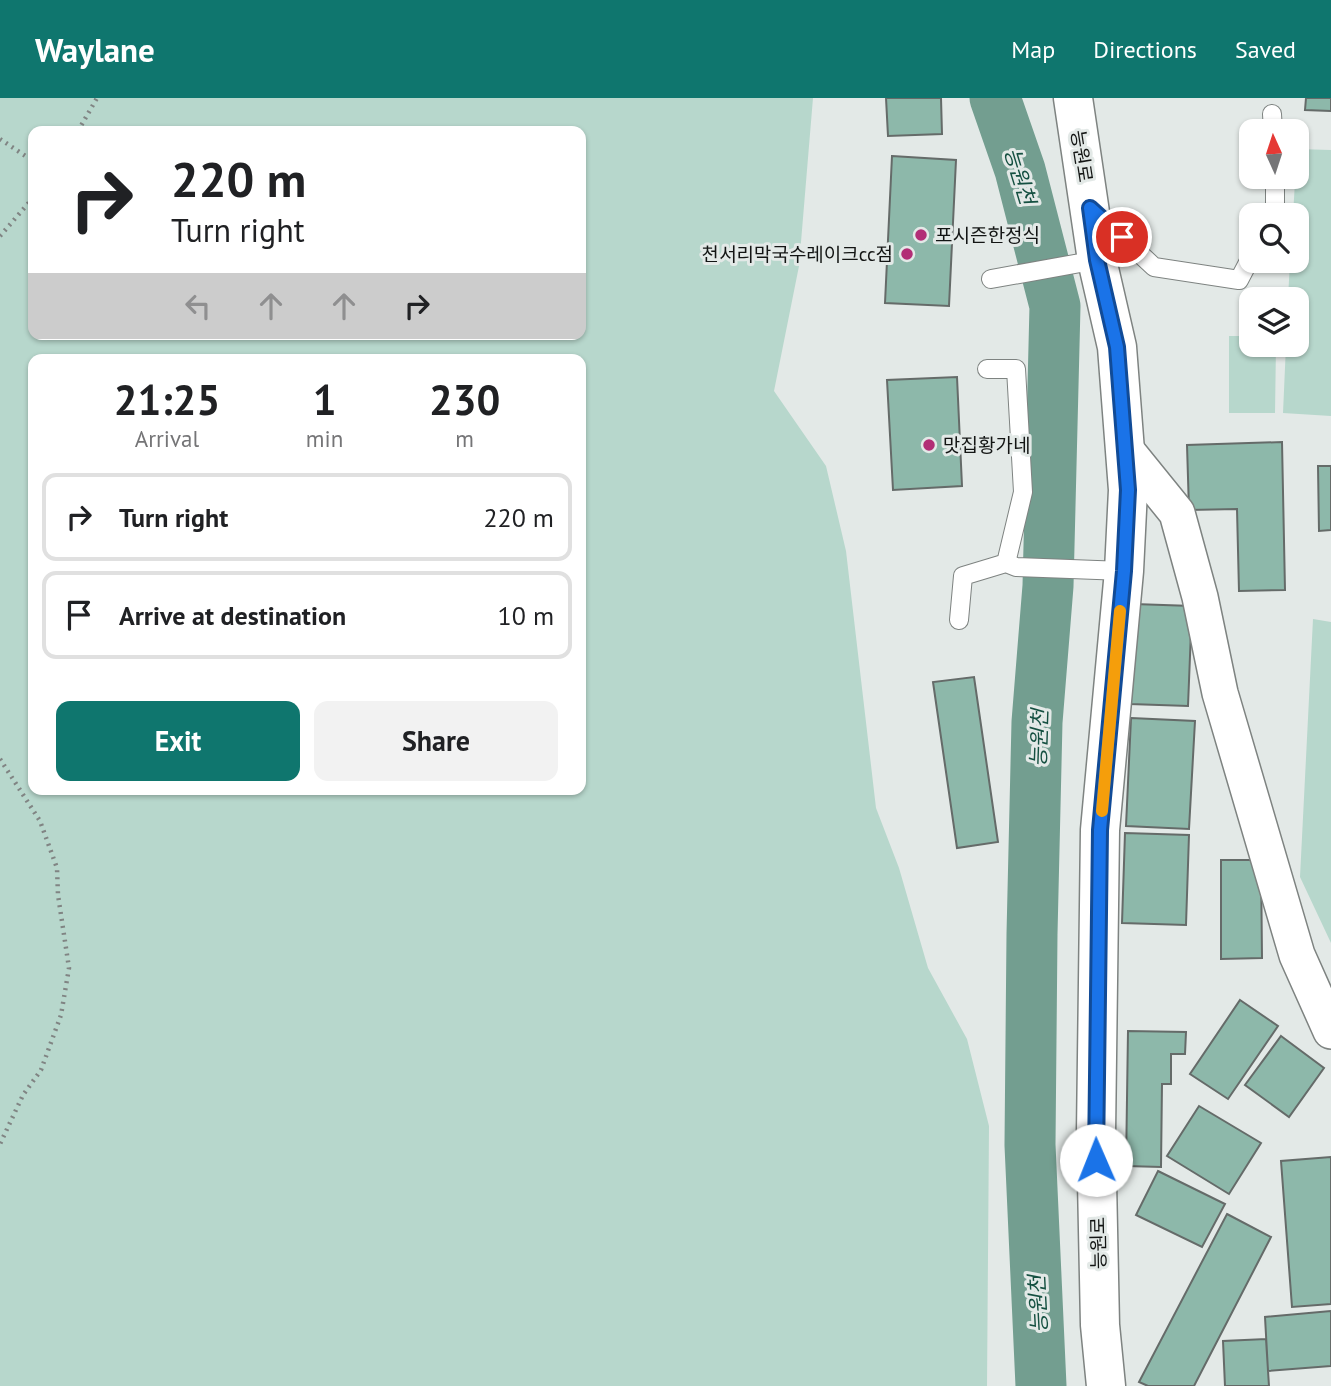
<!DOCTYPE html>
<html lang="en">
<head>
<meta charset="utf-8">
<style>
	:root { --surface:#fff; --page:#f2f2f2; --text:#202124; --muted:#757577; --line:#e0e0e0; --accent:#0f766e }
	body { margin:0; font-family:"PT Sans","Noto Sans KR",sans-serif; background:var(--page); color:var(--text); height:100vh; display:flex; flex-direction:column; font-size:26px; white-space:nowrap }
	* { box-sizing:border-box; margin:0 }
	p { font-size:23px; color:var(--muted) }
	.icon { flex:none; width:38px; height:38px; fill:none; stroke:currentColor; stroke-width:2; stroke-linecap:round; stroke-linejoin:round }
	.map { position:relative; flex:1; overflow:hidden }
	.panel { position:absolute; left:28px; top:256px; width:558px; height:441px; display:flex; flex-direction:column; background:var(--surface); border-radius:14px; box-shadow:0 2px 5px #0004 }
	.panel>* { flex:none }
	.top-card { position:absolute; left:28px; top:28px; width:558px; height:214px; border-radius:14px; box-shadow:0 2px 5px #0004; background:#fff; color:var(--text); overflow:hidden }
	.needle { width:46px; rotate:357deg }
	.buttons { position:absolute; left:1239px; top:21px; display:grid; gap:14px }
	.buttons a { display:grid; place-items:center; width:70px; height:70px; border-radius:14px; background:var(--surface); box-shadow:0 2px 5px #0004; font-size:35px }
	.pin { position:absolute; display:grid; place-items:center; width:60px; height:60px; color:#fff; margin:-30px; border:4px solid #fff; border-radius:50%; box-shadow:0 2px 7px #0007 }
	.me { position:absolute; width:77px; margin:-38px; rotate:359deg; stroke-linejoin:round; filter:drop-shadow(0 0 5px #0008) }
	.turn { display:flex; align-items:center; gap:24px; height:147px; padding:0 28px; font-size:32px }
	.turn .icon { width:91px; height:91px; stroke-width:2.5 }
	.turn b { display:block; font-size:49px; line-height:60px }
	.lanes { display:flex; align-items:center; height:66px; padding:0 28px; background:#0003; justify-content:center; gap:35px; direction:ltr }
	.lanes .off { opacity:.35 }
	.eta { display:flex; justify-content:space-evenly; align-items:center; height:119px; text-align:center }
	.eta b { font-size:42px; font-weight:800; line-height:49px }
	.button { display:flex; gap:14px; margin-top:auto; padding:14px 28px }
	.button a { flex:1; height:80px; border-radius:14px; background:var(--accent); color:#fff; font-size:28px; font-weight:800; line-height:80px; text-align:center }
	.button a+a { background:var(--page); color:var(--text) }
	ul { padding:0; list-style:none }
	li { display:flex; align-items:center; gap:21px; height:88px; margin:0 14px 10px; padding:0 14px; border:4px solid var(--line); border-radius:14px }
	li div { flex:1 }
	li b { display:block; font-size:26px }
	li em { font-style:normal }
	header { display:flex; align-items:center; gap:42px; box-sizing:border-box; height:98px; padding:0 35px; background:var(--accent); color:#fff }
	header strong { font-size:33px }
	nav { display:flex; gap:38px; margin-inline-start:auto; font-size:24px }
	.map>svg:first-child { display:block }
	.green { fill:#b7d7cc; fill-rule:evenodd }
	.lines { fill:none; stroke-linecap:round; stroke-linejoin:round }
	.river { stroke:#739e90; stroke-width:51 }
	.building { fill:#8db8aa; stroke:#656b69; stroke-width:2 }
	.lane-casing { stroke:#7e8381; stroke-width:20 }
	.street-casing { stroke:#7e8381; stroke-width:38 }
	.secondary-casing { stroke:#7e8381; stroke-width:41 }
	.path { stroke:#808483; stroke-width:4.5; stroke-dasharray:2 5; stroke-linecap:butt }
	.lane { stroke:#fff; stroke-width:18 }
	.street { stroke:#fff; stroke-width:35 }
	.secondary { stroke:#fff; stroke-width:38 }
	.route-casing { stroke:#114b97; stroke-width:18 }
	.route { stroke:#1a73e8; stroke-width:12 }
	.slow { stroke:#f59e0b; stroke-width:12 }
	.poi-dot { fill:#b22e76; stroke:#e3e9e7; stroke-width:2.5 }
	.labels { text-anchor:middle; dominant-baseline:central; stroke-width:6; stroke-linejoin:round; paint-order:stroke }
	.street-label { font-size:19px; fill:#131514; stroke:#e3e9e7 }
	.poi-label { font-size:19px; fill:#131514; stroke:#e3e9e7; text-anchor:start }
	.water-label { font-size:21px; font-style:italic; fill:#155041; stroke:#e3e9e7 }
</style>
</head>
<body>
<header>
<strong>Waylane</strong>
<nav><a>Map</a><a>Directions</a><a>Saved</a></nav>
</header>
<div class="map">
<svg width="1331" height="1288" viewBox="0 0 1331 1288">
	<rect width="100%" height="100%" fill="#e3e9e7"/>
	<path class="green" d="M 0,0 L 813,0 L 799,168 L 774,293 L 826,368 L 846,453 L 876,710 L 899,770 L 928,870 L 967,941 L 989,1028 L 987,1288 L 0,1288 ZM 33,33 L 581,33 L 581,236 L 33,236 ZM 33,261 L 581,261 L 581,691 L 33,691 Z
		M 1297,51 L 1331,52 L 1331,318 L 1283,315 L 1286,247 L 1297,247 L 1297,201 L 1288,201 L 1290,163 L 1297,163 L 1297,117 L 1293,117 Z
		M 1229,238 L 1251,238 L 1251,247 L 1276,247 L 1275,315 L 1229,315 Z
		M 1313,521 L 1331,524 L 1331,845 L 1300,779 Z"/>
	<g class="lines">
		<path class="river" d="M 995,0 L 1020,72 L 1055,208 L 1048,488 L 1037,624 L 1032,836 L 1030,1047 L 1041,1288"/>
	</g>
	<path class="building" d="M 886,0 L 941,0 L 942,36 L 888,38 Z
		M 1306,0 L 1331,0 L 1331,13 L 1305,12 Z
		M 892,58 L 956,62 L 949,208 L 885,205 Z
		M 957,279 L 962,388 L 893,392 L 887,282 Z
		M 1282,344 L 1285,492 L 1239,493 L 1237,411 L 1189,412 L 1187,347 Z
		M 1318,368 L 1331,368 L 1331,432 L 1319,433 Z
		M 1134,506 L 1192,508 L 1188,608 L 1130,606 Z
		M 974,579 L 998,744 L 957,750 L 933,584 Z
		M 1131,620 L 1195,623 L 1189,731 L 1126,728 Z
		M 1125,735 L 1189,737 L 1186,827 L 1122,825 Z
		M 1221,762 L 1261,762 L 1262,860 L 1221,861 Z
		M 1240,902 L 1278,928 L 1228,1001 L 1190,976 Z
		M 1128,933 L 1186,934 L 1185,956 L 1171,956 L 1171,986 L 1162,986 L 1161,1069 L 1126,1068 Z
		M 1281,938 L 1324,970 L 1289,1019 L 1245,987 Z
		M 1199,1008 L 1261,1045 L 1229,1096 L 1167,1058 Z
		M 1331,1059 L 1331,1206 L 1292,1209 L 1281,1063 Z
		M 1158,1073 L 1225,1106 L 1202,1149 L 1136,1117 Z
		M 1227,1116 L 1271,1139 L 1194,1288 L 1148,1288 L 1139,1284 Z
		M 1331,1213 L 1331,1268 L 1268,1273 L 1265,1219 Z
		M 1266,1241 L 1269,1288 L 1225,1288 L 1223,1243 Z"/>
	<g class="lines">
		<defs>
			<path id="lane" d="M 1272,16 L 1273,33
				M 1275,79 L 1275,117
				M 1095,114 L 1154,169 L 1239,182 L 1251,159
				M 991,181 L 1097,162
				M 987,271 L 1016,271 L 1023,394 L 1006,465
				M 959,522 L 963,478 L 1006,465 L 1016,469 L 1124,473"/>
			<path id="street" d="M 1126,352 L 1177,415 L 1200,499 L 1220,595 L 1297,857 L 1331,933"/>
			<path id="secondary" d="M 1073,0 L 1097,162 L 1117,249 L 1128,392 L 1124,473 L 1100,732 L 1096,1035 L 1100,1227 L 1106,1288"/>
		</defs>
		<use href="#lane" class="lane-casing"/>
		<use href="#street" class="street-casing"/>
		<use href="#secondary" class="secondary-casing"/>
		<path class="path" d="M 78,33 L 97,0
			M 0,41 L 33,63
			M 0,138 L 33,100
			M 0,661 L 40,723 L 57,770 L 58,797 L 69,870 L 61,917 L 41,972 L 23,997 L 0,1046"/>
		<use href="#lane" class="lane"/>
		<use href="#street" class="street"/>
		<use href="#secondary" class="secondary"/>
	</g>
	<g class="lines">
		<defs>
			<path id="route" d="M 1096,1062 L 1100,732 L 1124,473 L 1128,392 L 1117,249 L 1097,162 L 1090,110 L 1122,139"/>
		</defs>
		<use href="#route" class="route-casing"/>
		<use href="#route" class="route"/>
		<path class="slow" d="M 1102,713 L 1120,513"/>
	</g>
	<g class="poi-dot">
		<circle cx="921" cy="137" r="7"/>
		<circle cx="907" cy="156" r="7"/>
		<circle cx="929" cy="347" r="7"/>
	</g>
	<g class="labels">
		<g class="street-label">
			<text transform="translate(1082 58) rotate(81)">능원로</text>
			<text transform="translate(1098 1145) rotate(-91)">능원로</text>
		</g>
		<g class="poi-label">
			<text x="935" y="137">포시즌한정식</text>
			<text x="893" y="156" text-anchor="end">천서리막국수레이크cc점</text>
			<text x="943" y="347">맛집황가네</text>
		</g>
		<g class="water-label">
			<text transform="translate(1020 78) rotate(73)">능원천</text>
			<text transform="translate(1039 640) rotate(-88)">능원천</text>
			<text transform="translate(1038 1206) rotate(-93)">능원천</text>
		</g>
	</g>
</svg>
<div class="buttons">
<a><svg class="needle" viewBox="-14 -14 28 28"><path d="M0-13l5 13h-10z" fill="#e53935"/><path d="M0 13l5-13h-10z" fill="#757577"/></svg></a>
<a><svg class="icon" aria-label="search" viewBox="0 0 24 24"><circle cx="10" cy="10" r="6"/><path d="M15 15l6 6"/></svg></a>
<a><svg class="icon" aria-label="layers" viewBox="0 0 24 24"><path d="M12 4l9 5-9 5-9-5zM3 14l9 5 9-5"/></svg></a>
</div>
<div class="pin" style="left:1122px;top:139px;background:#d93025"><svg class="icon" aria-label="arrive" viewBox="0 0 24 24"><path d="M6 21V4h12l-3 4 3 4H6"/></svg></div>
<svg class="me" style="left:1096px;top:1062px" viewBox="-20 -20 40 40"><circle r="19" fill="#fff"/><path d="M0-13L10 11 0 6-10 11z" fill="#1a73e8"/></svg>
<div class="top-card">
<div class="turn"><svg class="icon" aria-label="right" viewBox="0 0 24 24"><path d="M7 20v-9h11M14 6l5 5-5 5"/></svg><div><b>220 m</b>Turn right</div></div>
<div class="lanes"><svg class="icon off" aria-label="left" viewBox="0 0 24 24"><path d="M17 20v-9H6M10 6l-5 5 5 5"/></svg><svg class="icon off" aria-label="ahead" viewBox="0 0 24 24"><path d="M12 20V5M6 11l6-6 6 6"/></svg><svg class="icon off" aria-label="ahead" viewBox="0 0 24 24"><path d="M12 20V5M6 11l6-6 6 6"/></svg><svg class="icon" aria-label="right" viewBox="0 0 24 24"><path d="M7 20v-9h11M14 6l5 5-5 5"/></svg></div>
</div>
<section class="panel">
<div class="eta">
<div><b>21:25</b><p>Arrival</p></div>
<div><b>1</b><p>min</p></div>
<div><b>230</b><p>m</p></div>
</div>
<ul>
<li><svg class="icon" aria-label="right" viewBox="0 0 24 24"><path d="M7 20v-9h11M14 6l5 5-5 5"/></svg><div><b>Turn right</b></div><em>220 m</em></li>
<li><svg class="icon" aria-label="arrive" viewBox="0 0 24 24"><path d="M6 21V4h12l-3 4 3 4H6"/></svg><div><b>Arrive at destination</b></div><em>10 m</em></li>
</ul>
<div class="button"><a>Exit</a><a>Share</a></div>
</section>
</div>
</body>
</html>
